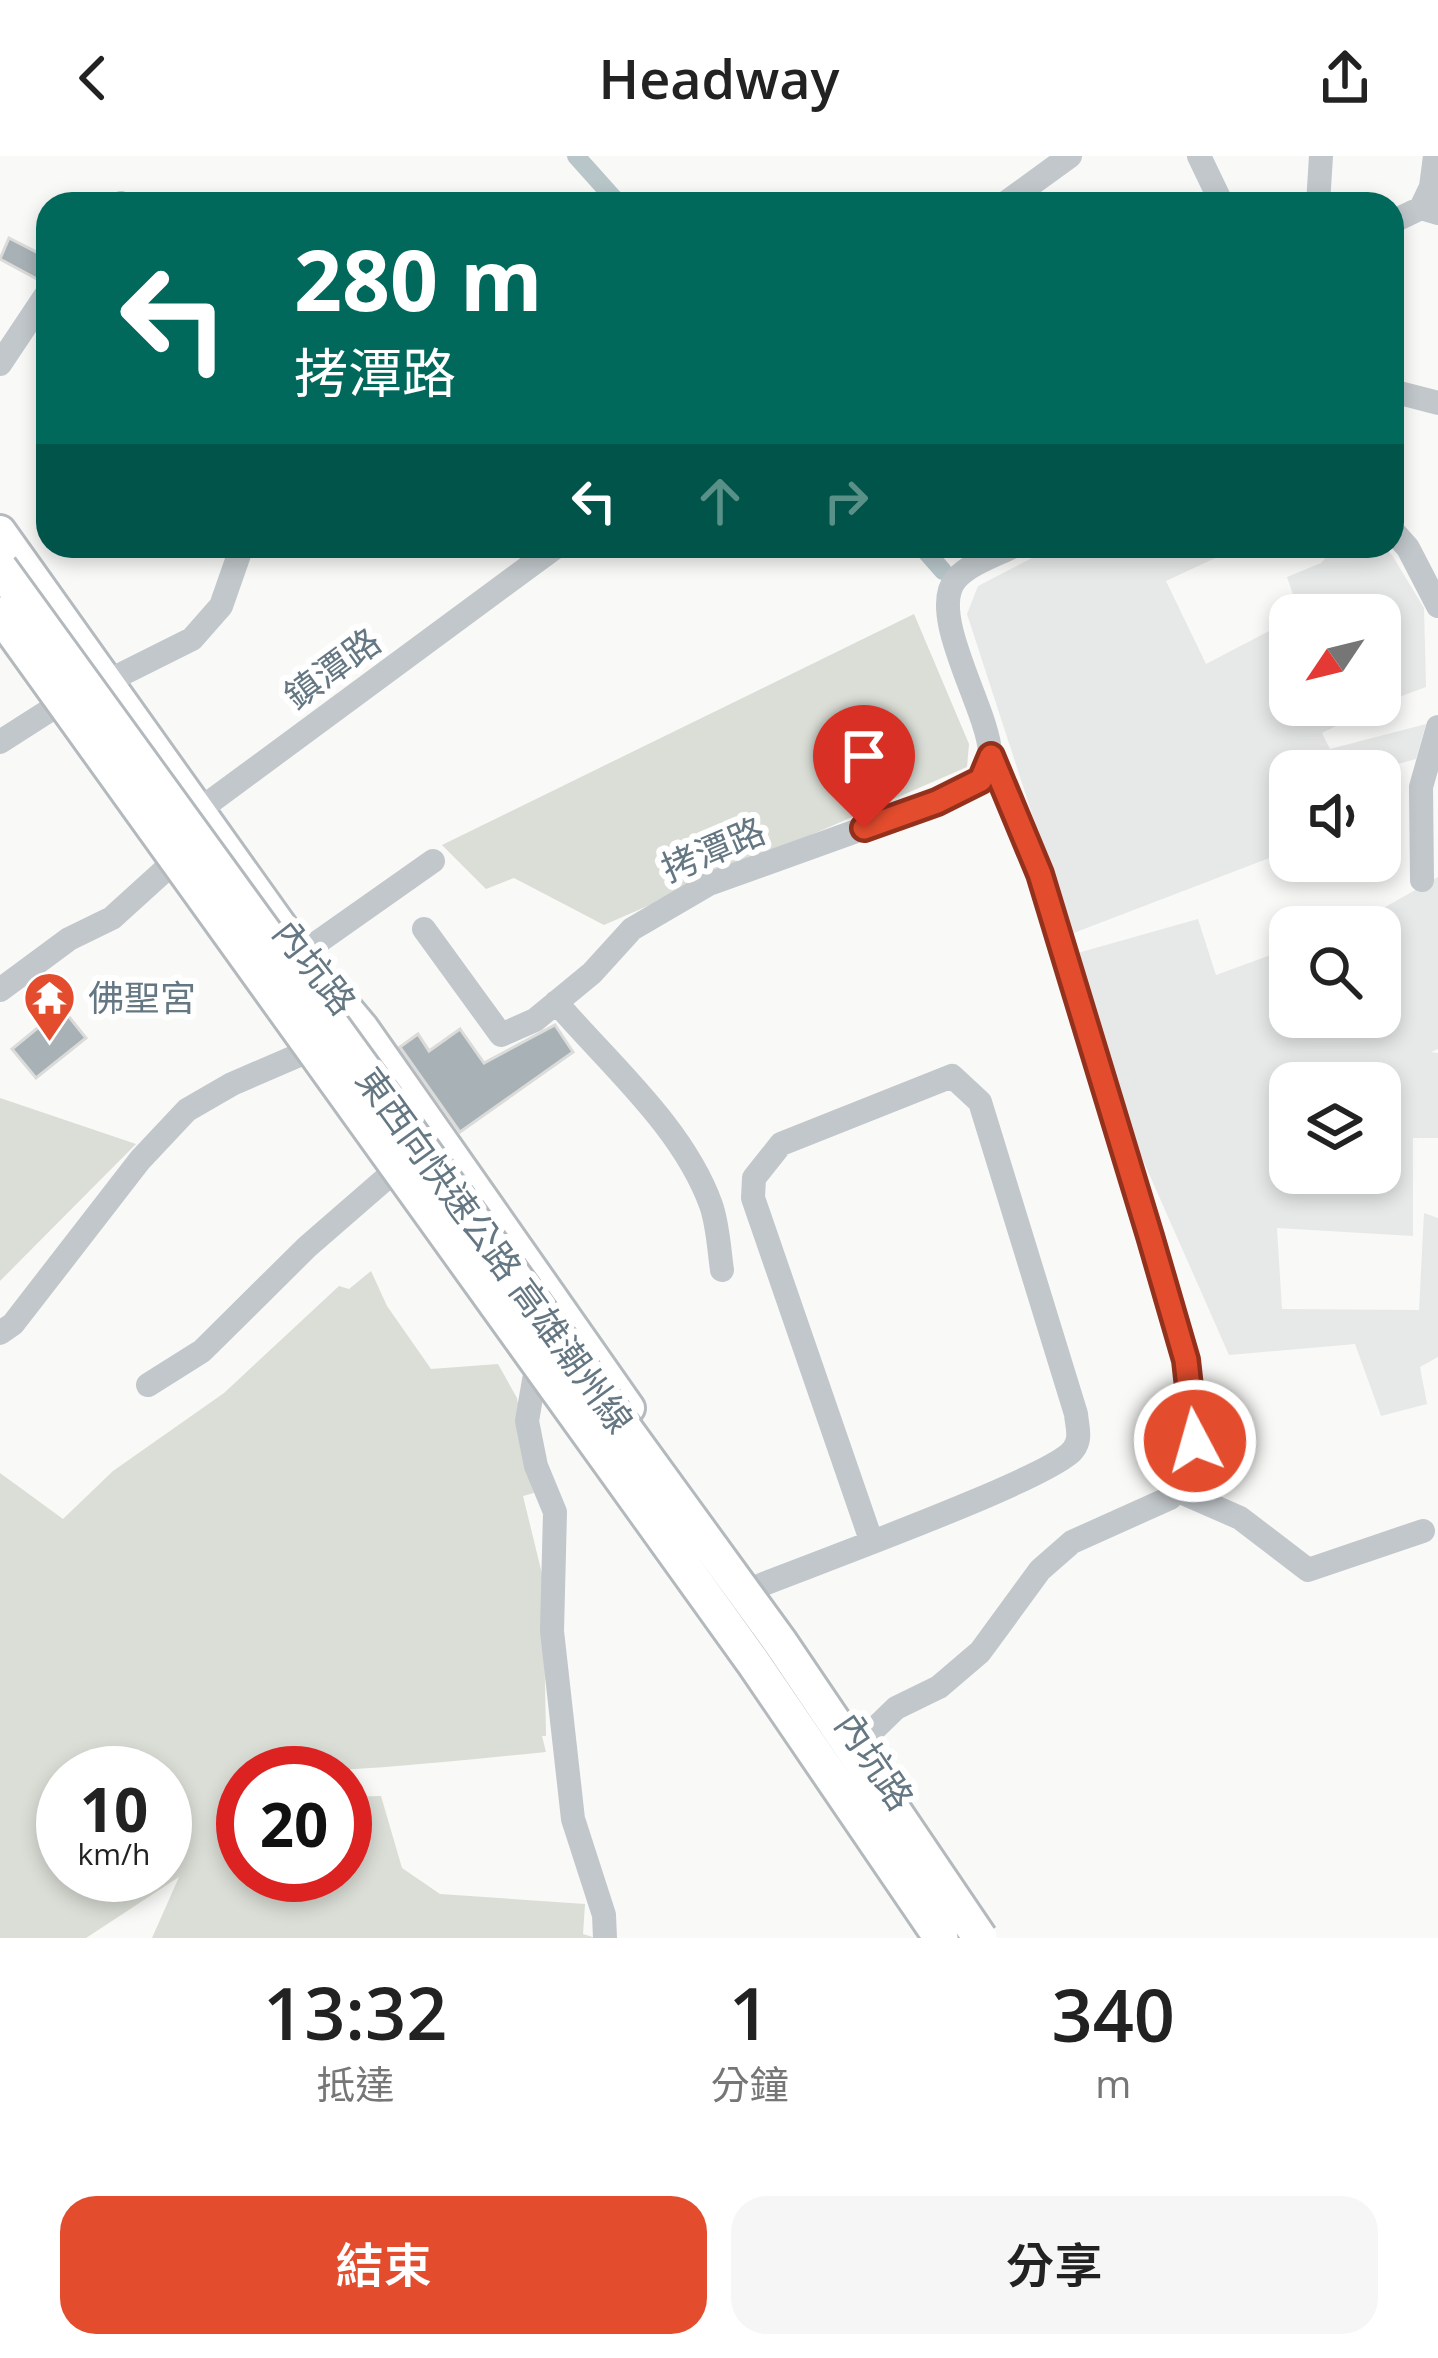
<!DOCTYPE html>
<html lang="zh-TW">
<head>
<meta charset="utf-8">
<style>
	:root { --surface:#fff; --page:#f6f6f6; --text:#222; --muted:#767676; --accent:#e34c2d }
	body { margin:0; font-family:"Open Sans","Noto Sans TC",sans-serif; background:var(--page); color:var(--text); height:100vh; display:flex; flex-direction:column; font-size:45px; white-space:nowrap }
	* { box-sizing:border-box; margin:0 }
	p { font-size:39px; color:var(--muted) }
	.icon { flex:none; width:66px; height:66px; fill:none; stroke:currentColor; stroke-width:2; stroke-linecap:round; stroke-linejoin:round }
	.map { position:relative; height:1782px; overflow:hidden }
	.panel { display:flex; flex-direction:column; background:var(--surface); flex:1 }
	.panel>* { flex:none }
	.banner { position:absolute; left:36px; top:36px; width:1368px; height:366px; border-radius:36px; box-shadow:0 6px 18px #0003; background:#00695c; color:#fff; overflow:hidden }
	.needle { width:78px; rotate:235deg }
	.fabs { position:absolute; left:1269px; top:438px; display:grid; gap:24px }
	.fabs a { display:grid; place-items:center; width:132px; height:132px; border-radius:24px; background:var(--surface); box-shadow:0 6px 18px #0003; font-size:60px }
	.speed { position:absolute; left:36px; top:1590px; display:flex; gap:24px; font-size:60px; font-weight:700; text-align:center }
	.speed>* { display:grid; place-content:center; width:156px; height:156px; border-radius:50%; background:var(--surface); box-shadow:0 6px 18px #0003; line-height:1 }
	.speed small { font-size:30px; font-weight:400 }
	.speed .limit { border:18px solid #d22; background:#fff; color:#111 }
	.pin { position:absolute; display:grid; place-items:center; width:102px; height:102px; color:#fff; margin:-123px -51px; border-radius:50% 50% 50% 0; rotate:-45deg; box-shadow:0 0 12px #0007 }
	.pin .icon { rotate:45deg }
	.me { position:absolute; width:132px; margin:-66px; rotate:354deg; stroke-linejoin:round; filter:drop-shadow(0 0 9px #0008) }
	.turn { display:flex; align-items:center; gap:42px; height:252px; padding:0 60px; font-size:54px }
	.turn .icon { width:156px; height:156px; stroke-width:2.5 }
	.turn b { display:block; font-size:84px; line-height:102px }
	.lanes { display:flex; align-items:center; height:114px; padding:0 60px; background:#0003; justify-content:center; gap:60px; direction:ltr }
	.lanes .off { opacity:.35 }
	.eta { display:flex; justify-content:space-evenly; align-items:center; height:204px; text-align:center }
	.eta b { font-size:72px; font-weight:600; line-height:84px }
	.button { display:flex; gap:24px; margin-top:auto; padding:24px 60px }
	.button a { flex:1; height:138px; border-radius:36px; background:var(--accent); color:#fff; font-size:48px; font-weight:600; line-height:138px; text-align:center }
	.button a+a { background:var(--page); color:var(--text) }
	header { display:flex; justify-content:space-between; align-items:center; height:156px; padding:0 60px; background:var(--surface); font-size:54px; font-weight:600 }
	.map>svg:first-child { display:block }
	.built { fill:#e7e9e8; fill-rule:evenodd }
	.green { fill:#daded6; fill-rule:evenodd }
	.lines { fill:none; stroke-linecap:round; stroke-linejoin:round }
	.canal { stroke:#b8c6c9; stroke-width:18 }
	.building { fill:#a7b1b6; stroke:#dbdbd9; stroke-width:3 }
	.major-casing { stroke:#b4babd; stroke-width:36 }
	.minor { stroke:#c2c7cb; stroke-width:24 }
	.major { stroke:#fff; stroke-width:30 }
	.highway-bridge-casing { stroke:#b3b9bc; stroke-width:39; stroke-linecap:butt }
	.highway-bridge { stroke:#fff; stroke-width:33 }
	.route-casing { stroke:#94311d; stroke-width:30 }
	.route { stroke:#e34c2d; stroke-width:21 }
	.labels { text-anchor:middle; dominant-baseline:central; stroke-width:12; stroke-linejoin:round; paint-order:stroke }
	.street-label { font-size:36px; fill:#647782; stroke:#fff }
	.poi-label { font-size:36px; fill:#647782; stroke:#fff; text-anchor:start }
</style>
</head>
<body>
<header><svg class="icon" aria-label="back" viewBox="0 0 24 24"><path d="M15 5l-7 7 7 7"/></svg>Headway<svg class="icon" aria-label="share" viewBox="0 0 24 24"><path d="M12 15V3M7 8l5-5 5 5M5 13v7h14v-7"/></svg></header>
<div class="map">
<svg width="1438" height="1782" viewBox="0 0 1438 1782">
	<rect width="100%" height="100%" fill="#f9f9f7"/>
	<path class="built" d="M 1055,390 L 1241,390 L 1166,425 L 1206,508 L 1290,464 L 1290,549 L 1378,549 L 1322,577 L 1330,593 L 1426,568 L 1416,603 L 1373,615 L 1290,615 L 1290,694 L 1071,778 L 967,458 L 978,430 Z
		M 1336,390 L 1382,390 L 1392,399 L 1424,452 L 1426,531 L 1380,548 L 1380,459 L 1300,459 L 1287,421 L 1321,407 Z
		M 1438,721 L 1438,893 L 1431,896 L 1438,897 L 1438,982 L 1413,982 L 1413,1080 L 1277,1072 L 1282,1153 L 1419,1154 L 1424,1057 L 1438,1062 L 1438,1201 L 1420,1211 L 1427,1248 L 1381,1260 L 1355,1188 L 1229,1199 L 1139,995 L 1074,798 L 1198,763 L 1216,819 L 1290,792 L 1290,861 L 1380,861 L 1380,771 L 1350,771 ZM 1290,927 L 1380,927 L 1380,1017 L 1290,1017 Z"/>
	<path class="green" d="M 914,458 L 969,588 L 967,611 L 604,769 L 514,722 L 486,733 L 442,689 Z
		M 0,942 L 136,988 L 0,1125 Z
		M 371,1115 L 387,1150 L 431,1213 L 498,1208 L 517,1242 L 534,1337 L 523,1340 L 543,1422 L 546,1580 L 542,1580 L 546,1596 C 445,1606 345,1617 243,1617 L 243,1719 L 345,1719 L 345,1641 L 381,1640 L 402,1712 L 440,1738 L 585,1748 L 583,1778 L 596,1782 L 152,1782 L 179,1721 L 86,1782 L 0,1782 L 0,1317 L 63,1363 L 113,1315 L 224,1237 L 339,1130 L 349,1133 ZM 63,1617 L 165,1617 L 165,1719 L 63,1719 Z"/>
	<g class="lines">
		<path class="canal" d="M 576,0 L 619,48
			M 921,390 L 943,415"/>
	</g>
	<path class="building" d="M 9,82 L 48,102 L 37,123 L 0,103 Z
		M 62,852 L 86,882 L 36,922 L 12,893 Z
		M 555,869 L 573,896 L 460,976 L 400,891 L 418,878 L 429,895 L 460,873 L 484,907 Z"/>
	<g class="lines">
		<defs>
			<path id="major" d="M 0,375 L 301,798 L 363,872 L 629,1252"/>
		</defs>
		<use href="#major" class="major-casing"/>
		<path class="minor" d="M 1199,0 L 1222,48
			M 120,48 L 121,47
			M 1004,48 L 1070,0
			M 1318,48 L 1321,0
			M 1421,52 L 1431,31 L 1435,0
			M 1392,66 L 1421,52 L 1438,57
			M 0,208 L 48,136
			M 1392,235 L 1438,247
			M 1392,374 L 1408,392 L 1438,450
			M 0,586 L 50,554 L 192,483 L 221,450 L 242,390
			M 187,663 L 557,390
			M 1422,724 L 1421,631 L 1438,571
			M 424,773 L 501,879 L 535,864 L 592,817 L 632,773 L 709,728 L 937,646 L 981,624 C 984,616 990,606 990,597 C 989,555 926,457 956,423 C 969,408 996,399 1014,390
			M 301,798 L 433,705
			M 0,834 L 69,783 L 112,762 L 166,713
			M 556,846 C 609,908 683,971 711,1049 C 718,1069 719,1093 722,1114
			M 0,1177 L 13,1168 L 140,1004 L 187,954 L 232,928 L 327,887
			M 534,1224 L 527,1265 L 536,1310 L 555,1356 L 552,1475 L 573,1663 L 604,1759 L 605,1782
			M 148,1229 L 202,1195 L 307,1091 L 391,1018
			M 1176,1334 L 1240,1362 L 1308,1414 L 1423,1375
			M 756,1431 C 805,1411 1052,1322 1073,1294 C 1082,1283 1077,1271 1076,1258 L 980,946 L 952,920 L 781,988 L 754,1022 L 753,1042 L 871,1384
			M 862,1585 L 896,1552 L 939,1531 L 980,1496 L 1040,1414 L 1072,1386 L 1170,1342 L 1190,1317 L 1195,1285 L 1186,1204 L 1150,1080 L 1040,718 L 991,600"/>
		<use href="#major" class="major"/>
		<defs>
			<path id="highway-bridge" d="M 0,412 L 780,1486 L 980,1782
				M 0,458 L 753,1506 L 941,1782"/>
		</defs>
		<use href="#highway-bridge" class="highway-bridge-casing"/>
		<use href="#highway-bridge" class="highway-bridge"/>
	</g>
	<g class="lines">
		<defs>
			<path id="route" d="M 864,672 L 937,646 L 981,624 L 991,600 L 1040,718 L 1150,1080 L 1186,1204 L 1195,1285"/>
		</defs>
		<use href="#route" class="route-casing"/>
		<use href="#route" class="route"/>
	</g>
	<defs>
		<symbol id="temple-pin" viewBox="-11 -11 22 30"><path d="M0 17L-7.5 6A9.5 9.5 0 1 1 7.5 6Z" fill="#e34c2d" stroke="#fff"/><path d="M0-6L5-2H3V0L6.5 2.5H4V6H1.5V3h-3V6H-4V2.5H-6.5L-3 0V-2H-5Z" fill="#fff"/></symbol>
	</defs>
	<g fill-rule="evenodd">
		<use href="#temple-pin" x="20" y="812" width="59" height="81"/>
	</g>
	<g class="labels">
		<g class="street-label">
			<text transform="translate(332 512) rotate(-36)">鎮潭路</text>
			<text transform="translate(713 693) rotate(-23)">拷潭路</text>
			<text transform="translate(315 811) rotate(52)">內坑路</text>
			<text transform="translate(495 1094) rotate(54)">東西向快速公路 高雄潮州線</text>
			<text transform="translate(875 1605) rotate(56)">內坑路</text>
		</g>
		<g class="poi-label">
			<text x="88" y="841">佛聖宮</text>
		</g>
	</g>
</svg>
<div class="fabs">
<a><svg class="needle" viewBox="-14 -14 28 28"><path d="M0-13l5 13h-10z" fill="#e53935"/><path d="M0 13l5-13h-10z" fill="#767676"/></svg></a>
<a><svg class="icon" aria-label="sound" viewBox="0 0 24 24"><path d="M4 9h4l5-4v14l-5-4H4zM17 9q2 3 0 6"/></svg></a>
<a><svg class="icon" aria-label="search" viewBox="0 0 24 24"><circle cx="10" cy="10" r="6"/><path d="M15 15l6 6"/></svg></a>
<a><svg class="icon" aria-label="layers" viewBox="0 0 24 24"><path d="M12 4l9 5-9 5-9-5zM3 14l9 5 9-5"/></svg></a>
</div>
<div class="speed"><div>10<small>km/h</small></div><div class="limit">20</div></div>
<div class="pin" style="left:864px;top:672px;background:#d93025"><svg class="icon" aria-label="arrive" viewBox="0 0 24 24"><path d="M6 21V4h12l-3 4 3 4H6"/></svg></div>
<svg class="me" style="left:1195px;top:1285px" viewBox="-20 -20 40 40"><circle r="17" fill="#e34c2d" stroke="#fff" stroke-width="3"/><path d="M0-11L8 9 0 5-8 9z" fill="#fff"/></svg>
<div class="banner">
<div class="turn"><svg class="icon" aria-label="left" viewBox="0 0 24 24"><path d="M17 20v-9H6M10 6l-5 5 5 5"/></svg><div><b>280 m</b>拷潭路</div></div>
<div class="lanes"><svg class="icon" aria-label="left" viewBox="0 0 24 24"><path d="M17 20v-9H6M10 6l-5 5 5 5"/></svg><svg class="icon off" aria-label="ahead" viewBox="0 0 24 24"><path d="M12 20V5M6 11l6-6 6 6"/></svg><svg class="icon off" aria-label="right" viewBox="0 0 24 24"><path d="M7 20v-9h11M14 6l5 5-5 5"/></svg></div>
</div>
</div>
<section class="panel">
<div class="eta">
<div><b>13:32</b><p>抵達</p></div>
<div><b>1</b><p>分鐘</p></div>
<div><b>340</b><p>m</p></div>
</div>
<div class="button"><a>結束</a><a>分享</a></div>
</section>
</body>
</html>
